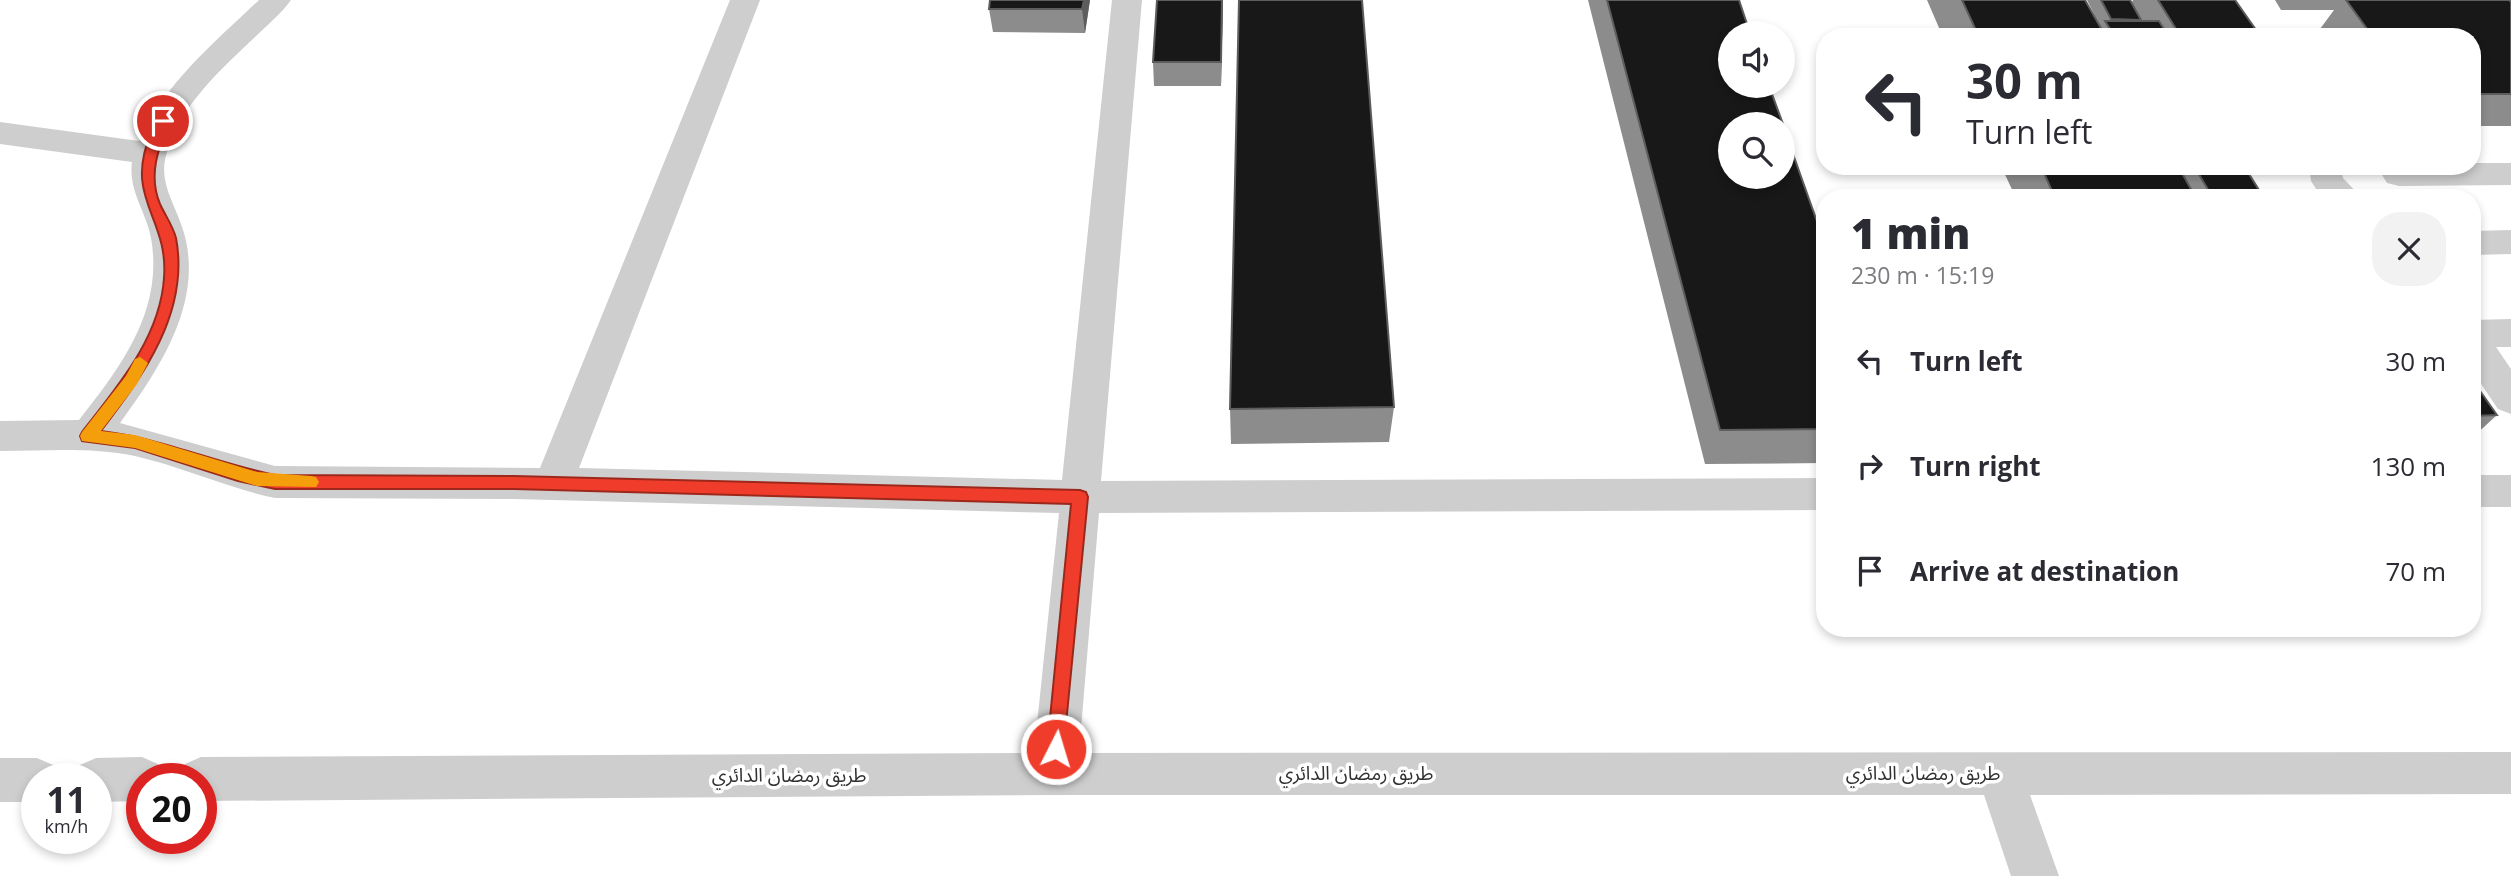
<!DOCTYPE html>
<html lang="en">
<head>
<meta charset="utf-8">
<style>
	:root { --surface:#fff; --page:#f2f2f3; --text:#2b2b33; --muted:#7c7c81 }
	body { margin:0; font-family:"Open Sans","Noto Sans Arabic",sans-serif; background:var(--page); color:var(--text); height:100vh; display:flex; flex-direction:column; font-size:26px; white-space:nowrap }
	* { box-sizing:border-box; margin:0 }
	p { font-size:23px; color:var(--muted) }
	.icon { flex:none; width:38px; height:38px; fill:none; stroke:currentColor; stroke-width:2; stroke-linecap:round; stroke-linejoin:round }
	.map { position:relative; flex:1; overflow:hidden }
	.side { position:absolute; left:1816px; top:189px; width:665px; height:448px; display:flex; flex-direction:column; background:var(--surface); border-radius:28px; box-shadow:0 4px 10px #0003 }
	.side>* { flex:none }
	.hud { position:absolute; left:1816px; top:28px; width:665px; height:147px; border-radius:28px; box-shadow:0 4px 10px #0003; background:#fff; color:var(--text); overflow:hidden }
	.tools { position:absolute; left:1718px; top:21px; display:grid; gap:14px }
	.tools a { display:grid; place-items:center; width:77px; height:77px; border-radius:50%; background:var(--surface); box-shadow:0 4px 10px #0003; font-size:35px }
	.speed { position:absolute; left:21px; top:763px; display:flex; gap:14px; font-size:35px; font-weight:700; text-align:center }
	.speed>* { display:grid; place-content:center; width:91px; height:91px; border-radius:50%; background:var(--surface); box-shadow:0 4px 10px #0003; line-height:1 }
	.speed small { font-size:18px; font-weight:400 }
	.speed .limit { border:10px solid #d22; background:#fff; color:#111 }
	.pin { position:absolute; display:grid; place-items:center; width:60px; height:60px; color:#fff; margin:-30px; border:4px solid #fff; border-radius:50%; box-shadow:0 2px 7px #0007 }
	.me { position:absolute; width:77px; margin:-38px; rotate:5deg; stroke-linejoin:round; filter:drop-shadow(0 0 5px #0008) }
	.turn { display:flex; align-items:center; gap:24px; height:147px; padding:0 35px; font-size:32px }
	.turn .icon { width:91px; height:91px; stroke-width:2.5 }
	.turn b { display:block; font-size:49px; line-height:60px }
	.round { display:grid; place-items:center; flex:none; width:74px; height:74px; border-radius:28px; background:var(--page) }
	.headline { display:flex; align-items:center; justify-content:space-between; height:119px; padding:0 35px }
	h1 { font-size:42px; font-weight:800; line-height:52px }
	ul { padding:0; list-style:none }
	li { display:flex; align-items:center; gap:21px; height:105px; padding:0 35px }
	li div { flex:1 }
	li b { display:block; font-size:26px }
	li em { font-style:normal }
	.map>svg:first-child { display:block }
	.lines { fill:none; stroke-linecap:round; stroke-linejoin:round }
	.minor { fill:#cecece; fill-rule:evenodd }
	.wall { fill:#8c8c8c }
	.shaded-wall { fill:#5d5d5d }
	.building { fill:#181818; stroke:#5d5d5d; stroke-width:2 }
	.route { fill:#f03d2b; stroke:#9c281c; stroke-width:2 }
	.slow { fill:#f59e0b }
	.labels { text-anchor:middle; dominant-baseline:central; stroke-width:7; stroke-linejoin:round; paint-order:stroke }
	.street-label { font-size:19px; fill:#313131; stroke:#fff }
</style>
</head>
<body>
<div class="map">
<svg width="2511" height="876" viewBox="0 0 2511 876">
	<rect width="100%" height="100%" fill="#fff"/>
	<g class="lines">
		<path class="minor" d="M 259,0 L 291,0 C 281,14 266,26 254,38 C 220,70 181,105 167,152 C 157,183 176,204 184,233 C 204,303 159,369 120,423 L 275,466 L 540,468 L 730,0 L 760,0 L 579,468 L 1062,480 L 1112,0 L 1142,0 L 1101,481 L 1825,478 L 1825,510 L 1099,513 L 1079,753 L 2511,752 L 2511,794 L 2030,795 L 2059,876 L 2011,876 L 1984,795 L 1054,795 L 201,801 L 201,779 L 178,779 L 185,764 L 201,757 L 1034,753 L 1059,513 L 514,499 L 275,498 C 227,488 183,467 135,456 C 91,447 45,451 0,451 L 0,421 L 79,420 C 121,367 164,310 151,238 C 146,211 128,191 132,162 L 0,144 L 0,122 L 139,141 C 165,83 214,43 259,0 Z
			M 2473,163 L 2511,163 L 2511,185 L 2399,186 L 2387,183 L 2382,175 L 2390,166 L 2473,166 Z
			M 2309,166 L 2341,166 L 2343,178 L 2362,198 L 2322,198 L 2311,181 Z
			M 2511,230 L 2511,254 L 2473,255 L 2473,231 Z
			M 2511,319 L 2511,347 L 2496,347 L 2511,369 L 2511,414 L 2498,409 L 2473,372 L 2473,320 Z
			M 2473,475 L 2511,475 L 2511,507 L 2473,507 Z
			M 142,757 L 158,764 L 165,779 L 142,779 L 142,801 L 96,802 L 96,779 L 74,779 L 80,765 L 96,758 Z
			M 0,758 L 37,758 L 53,765 L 59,779 L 37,779 L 37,802 L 0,802 Z"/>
	</g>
	<path class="wall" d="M 990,0 L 1090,0 L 1085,33 L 993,32 L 989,9 Z
		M 1223,0 L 1221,86 L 1154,86 L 1153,62 Z
		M 1588,0 L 1739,0 L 1825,244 L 1825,463 L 1705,464 Z
		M 1927,0 L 2085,0 L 2101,28 L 2087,0 L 2130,0 L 2132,2 L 2133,0 L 2235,0 L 2261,37 L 1943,37 Z
		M 2275,0 L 2509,0 L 2511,2 L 2511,126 L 2473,126 L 2473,37 L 2325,37 L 2320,29 L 2334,10 L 2281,10 Z
		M 2001,166 L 2178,166 L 2183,174 L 2189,166 L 2244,166 L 2264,198 L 2016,198 Z
		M 2473,381 L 2497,415 L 2473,437 Z
		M 1394,407 L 1389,442 L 1231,444 L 1230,409 Z"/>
	<path class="shaded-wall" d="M 1084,0 L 1090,0 L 1085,33 L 1082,9 Z
		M 1222,0 L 1223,0 L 1221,86 L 1221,62 Z"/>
	<path class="building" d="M 990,0 L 1084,0 L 1082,9 L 989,9 Z
		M 1157,0 L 1222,0 L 1221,62 L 1153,62 Z
		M 1239,0 L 1362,0 L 1394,407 L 1230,409 Z
		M 1607,0 L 1739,0 L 1750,33 L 1731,33 L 1731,86 L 1769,86 L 1783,124 L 1731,124 L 1731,177 L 1783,177 L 1783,126 L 1825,244 L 1825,429 L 1720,430 Z
		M 1962,0 L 2085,0 L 2106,37 L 1979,37 Z
		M 2101,0 L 2130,0 L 2141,20 L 2111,19 Z
		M 2158,0 L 2235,0 L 2261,37 L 2181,37 Z
		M 2346,0 L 2509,0 L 2511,2 L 2511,94 L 2473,94 L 2473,37 L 2373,37 Z
		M 2105,21 L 2159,21 L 2169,37 L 2115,37 Z
		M 2041,166 L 2178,166 L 2196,198 L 2055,198 Z
		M 2194,166 L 2244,166 L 2264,198 L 2213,198 Z
		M 2473,381 L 2497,415 L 2473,416 Z"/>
	<path class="route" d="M 163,117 L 170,121 C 158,148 148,175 160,204 C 165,215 173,226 176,238 C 190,312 143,376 101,431 C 161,438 216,463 275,475 L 514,476 L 1080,490 L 1086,492 L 1088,497 L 1063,755 L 1056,758 L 1049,755 L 1047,749 L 1071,504 L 514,489 L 275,489 L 238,481 L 135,448 L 82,441 L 80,436 L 82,432 C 117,387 160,338 164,278 C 169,217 123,199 151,133 C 154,126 155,120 163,117 Z"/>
	<path class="slow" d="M 140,357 L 148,363 L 137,384 L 101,431 L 135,435 L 257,472 L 311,476 L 316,477 L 319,482 L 316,487 L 257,486 L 135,448 L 82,441 L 80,436 L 82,432 L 126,376 L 135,359 Z"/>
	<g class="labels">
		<g class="street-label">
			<text x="1356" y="773">طريق رمضان الدائري</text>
			<text x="1923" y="773">طريق رمضان الدائري</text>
			<text x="789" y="775">طريق رمضان الدائري</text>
		</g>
	</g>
</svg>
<div class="tools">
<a><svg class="icon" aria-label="sound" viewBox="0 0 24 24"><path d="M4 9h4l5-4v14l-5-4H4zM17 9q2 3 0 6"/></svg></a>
<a><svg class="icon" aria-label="search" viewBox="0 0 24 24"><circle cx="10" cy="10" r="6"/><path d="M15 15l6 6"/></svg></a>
</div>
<div class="speed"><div>11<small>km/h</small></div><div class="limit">20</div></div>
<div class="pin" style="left:163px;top:121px;background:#d93025"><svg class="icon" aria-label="arrive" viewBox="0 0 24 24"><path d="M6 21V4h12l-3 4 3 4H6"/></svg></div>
<svg class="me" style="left:1056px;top:749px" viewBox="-20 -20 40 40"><circle r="17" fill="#f03d2b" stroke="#fff" stroke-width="3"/><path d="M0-11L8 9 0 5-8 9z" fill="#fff"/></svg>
<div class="hud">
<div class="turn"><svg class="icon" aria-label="left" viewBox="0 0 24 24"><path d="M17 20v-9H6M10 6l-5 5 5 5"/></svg><div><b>30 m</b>Turn left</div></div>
</div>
<section class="side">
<div class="headline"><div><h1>1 min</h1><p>230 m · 15:19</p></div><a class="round"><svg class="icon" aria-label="close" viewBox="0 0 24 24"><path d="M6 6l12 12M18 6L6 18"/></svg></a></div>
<ul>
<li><svg class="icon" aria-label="left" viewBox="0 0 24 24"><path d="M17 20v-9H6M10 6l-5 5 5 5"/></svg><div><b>Turn left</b></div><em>30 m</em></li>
<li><svg class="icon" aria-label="right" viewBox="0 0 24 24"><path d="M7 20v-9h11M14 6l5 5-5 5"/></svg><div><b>Turn right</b></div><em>130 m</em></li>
<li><svg class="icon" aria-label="arrive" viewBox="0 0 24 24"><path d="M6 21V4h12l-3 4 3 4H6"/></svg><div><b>Arrive at destination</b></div><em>70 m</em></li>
</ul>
</section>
</div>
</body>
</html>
